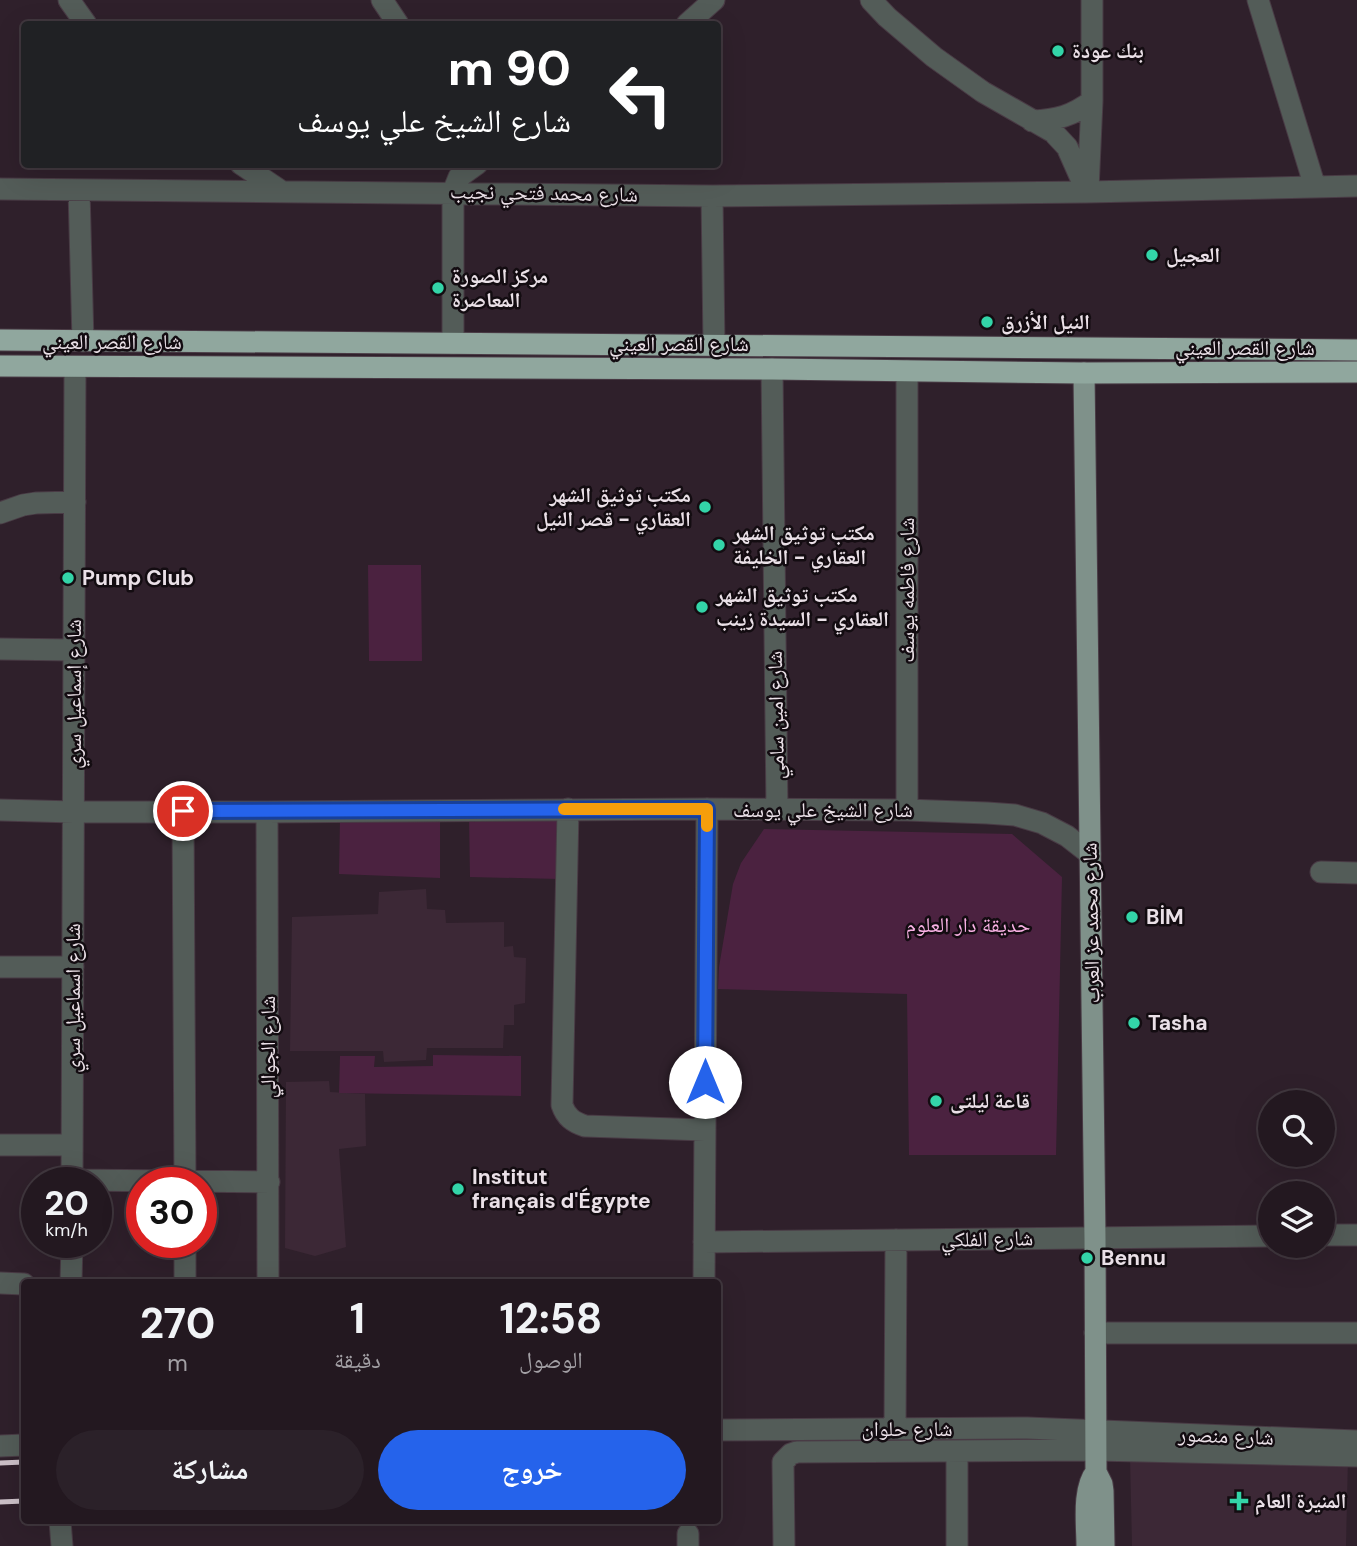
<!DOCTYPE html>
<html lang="ar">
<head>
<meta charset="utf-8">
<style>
	:root { --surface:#231820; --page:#2b2129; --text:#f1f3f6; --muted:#a3a0a5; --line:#40373e; --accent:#2563eb }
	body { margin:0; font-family:"DM Sans","Noto Naskh Arabic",sans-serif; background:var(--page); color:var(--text); direction:rtl; height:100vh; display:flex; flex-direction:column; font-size:26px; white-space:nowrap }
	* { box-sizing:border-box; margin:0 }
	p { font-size:23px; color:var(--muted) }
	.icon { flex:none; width:38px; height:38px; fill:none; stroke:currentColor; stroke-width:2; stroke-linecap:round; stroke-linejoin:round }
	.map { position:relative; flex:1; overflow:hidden; direction:ltr }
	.sheet { position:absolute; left:21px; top:1279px; width:700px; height:245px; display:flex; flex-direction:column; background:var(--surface); border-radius:7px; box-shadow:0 7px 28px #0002,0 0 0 2px var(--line); direction:rtl }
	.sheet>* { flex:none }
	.guide { position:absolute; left:21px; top:21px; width:700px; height:147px; border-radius:7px; box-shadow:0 7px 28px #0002,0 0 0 2px var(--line); direction:rtl; background:#202124; color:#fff; overflow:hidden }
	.buttons { position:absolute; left:1258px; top:1090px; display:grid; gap:14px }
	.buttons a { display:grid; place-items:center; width:77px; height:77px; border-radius:50%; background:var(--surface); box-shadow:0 7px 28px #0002,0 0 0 2px var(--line); font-size:35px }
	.speed { position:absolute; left:21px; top:1167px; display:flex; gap:14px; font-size:35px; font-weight:700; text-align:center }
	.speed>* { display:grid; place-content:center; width:91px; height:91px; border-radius:50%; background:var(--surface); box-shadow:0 7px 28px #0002,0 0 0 2px var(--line); line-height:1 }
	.speed small { font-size:18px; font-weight:400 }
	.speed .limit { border:10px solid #d22; background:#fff; color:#111 }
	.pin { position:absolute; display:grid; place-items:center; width:60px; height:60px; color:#fff; margin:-30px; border:4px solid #fff; border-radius:50%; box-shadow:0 2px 7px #0007 }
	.me { position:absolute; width:77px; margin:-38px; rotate:0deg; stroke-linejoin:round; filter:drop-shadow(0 0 5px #0008) }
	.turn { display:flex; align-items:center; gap:24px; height:147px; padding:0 35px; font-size:32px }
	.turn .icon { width:91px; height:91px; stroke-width:2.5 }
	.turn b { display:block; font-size:49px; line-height:60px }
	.eta { display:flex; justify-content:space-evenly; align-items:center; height:119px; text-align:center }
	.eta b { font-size:42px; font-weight:700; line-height:49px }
	.primary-button { display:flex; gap:14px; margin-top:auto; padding:14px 35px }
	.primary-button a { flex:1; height:80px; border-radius:42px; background:var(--accent); color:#fff; font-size:28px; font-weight:700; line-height:80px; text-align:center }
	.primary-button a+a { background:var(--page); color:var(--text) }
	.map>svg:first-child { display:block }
	.built { fill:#3c2836 }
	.green { fill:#4b2240 }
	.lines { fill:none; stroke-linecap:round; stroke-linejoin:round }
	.minor-casing { stroke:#493b45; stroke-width:23 }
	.major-casing { stroke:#493b45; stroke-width:23 }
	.highway-casing { stroke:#493b45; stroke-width:23 }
	.minor { stroke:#535c58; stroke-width:21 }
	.major { stroke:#7f918a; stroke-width:21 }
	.highway { stroke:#90a79e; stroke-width:21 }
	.rail { stroke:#ccc1c8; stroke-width:5 }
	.route-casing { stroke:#184099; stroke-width:18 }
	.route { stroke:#2563eb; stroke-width:12 }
	.slow { stroke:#f59e0b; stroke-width:12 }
	.poi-dot { fill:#33d4a8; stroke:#130c11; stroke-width:2.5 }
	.labels { text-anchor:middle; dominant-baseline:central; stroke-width:5; stroke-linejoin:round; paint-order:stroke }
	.poi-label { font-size:21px; font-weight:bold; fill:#eae0e7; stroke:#130c11; text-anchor:start }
	.street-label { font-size:21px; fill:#eae0e7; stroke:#130c11 }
	.park-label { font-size:21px; fill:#f9b1e4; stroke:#130c11 }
</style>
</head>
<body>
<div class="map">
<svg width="1357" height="1546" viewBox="0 0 1357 1546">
	<rect width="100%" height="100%" fill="#2f202b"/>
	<path class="built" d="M 426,889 L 427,909 L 445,910 L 446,923 L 504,922 L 504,947 L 513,946 L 514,957 L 526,958 L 525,1003 L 514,1005 L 514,1025 L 504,1025 L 503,1048 L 427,1048 L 426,1060 L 384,1062 L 383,1051 L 290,1051 L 292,917 L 378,914 L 379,892 Z
		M 329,1081 L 330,1092 L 365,1094 L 366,1146 L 339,1149 L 346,1247 L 315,1256 L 285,1248 L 286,1082 Z
		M 1130,1456 L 1348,1457 L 1346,1546 L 1132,1546 Z"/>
	<path class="green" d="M 368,565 L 421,565 L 422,661 L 369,661 Z
		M 469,815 L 563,816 L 560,879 L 470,877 Z
		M 340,819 L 440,821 L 440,878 L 339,874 Z
		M 764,829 L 1012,834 L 1062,877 L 1056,1155 L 909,1155 L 907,994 L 718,989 L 719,967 L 733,884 L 741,863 Z
		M 433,1055 L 521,1056 L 521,1096 L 339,1093 L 340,1056 L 375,1056 L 374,1067 L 433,1066 Z"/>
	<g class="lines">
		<defs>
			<path id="minor" d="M 69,0 L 86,24
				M 382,0 L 398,24
				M 871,0 L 887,17 L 934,57 L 983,92 L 1053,132 L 1067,147 L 1087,192
				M 1258,0 L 1315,187
				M 687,24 L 714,0
				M 1032,121 C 1057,120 1072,116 1092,101
				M 241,164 L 281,191
				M 0,189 L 712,196 L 1087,192 L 1357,186
				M 79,190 L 83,341
				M 1088,190 L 1092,101 L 1092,0
				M 712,196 L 714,346
				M 453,343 L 453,192 L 459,177 L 477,164
				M 772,369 L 777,810
				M 907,371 L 907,810
				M 0,513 L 23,505 L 36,503 L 75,502
				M 0,649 L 74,650
				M 568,809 L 562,1105 C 566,1117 573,1122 585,1126 L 705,1130
				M 0,810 L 74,812 L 267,812 L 707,809 L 907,810 L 987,813 L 1015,815 L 1042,823 L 1067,836 L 1090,854
				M 183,811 L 185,1183
				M 267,812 L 268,1283
				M 1321,872 L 1357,873
				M 0,967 L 73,967
				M 0,1145 L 72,1145
				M 72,1180 L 269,1182
				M 72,1183 L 75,367
				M 1323,1235 L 1357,1235
				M 185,1242 L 185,1283
				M 704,1242 L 1270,1236
				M 0,1283 L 24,1284
				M 71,1283 L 72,1242
				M 704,1283 L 707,809
				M 1095,1333 L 1357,1333
				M 895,1429 L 896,1240
				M 718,1430 L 1027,1428 L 1357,1441
				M 0,1446 L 24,1445
				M 60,1521 L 62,1546
				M 688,1546 L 688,1534
				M 784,1546 L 783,1462 L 791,1454 L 797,1452 L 1096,1450 L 1357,1456
				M 957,1546 L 957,1451"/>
			<path id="major" d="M 1084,373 L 1095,1238 L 1096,1472 L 1102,1484 L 1103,1491 L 1104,1546
				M 1087,1546 C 1087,1525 1082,1489 1096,1472"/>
			<path id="highway" d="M 0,340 L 1357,350
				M 0,366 L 772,369 L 1084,373 L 1357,372"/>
		</defs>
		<use href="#minor" class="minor-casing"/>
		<use href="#major" class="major-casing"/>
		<use href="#highway" class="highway-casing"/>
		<use href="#minor" class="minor"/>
		<use href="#major" class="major"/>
		<use href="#highway" class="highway"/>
		<path class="rail" d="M 0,1463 L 24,1462
			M 0,1502 L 24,1501"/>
	</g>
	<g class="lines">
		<defs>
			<path id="route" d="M 183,811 L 707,809 L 705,1082"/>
		</defs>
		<use href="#route" class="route-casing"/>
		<use href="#route" class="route"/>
		<path class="slow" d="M 564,809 L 707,809 L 707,826"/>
	</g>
	<g class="poi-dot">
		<circle cx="1058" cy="51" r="7"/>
		<circle cx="1152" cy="255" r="7"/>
		<circle cx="438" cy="288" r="7"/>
		<circle cx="987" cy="322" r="7"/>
		<circle cx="705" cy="507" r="7"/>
		<circle cx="719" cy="545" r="7"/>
		<circle cx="68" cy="578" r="7"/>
		<circle cx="702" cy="607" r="7"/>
		<circle cx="1132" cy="917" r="7"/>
		<circle cx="1134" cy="1023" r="7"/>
		<circle cx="936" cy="1101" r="7"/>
		<circle cx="458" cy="1189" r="7"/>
		<circle cx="1087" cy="1258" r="7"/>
		<path d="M1235.5 1490.5h7v7h7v7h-7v7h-7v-7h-7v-7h7z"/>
	</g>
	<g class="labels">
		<g class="poi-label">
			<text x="1072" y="51">بنك عودة</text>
			<text x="1166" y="255">العجيل</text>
			<text x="452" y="276">مركز الصورة<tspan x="452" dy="24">المعاصرة</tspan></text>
			<text x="1001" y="322">النيل الأزرق</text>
			<text x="691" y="495" text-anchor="end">مكتب توثيق الشهر<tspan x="691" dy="24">العقاري - قصر النيل</tspan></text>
			<text x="733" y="533">مكتب توثيق الشهر<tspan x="733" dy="24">العقاري - الخليفة</tspan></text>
			<text x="82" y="578">Pump Club</text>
			<text x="716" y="595">مكتب توثيق الشهر<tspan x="716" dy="24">العقاري - السيدة زينب</tspan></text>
			<text x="1146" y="917">BİM</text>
			<text x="1148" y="1023">Tasha</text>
			<text x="950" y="1101">قاعة ليلتى</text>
			<text x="472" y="1177">Institut<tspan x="472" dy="24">français d'Égypte</tspan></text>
			<text x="1101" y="1258">Bennu</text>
			<text x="1255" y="1501">المنيرة العام</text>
		</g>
		<g class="street-label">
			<text transform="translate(544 193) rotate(1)">شارع محمد فتحي نجيب</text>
			<text x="112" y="342">شارع القصر العيني</text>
			<text x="679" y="344">شارع القصر العيني</text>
			<text x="1245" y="348">شارع القصر العيني</text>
			<text transform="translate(907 590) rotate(-90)">شارع فاطمه يوسف</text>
			<text transform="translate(74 694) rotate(-90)">شارع إسماعيل سري</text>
			<text transform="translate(776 715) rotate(-91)">شارع امين سامي</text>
			<text x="823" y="810">شارع الشيخ علي يوسف</text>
			<text transform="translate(1091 923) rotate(-91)">شارع محمد عز العرب</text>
			<text transform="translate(73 998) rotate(-90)">شارع اسماعيل سري</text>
			<text transform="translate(268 1047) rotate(-90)">شارع الجوالي</text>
			<text transform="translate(987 1239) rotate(-1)">شارع الفلكي</text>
			<text x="907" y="1429">شارع حلوان</text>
			<text transform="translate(1226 1436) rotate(2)">شارع منصور</text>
		</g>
		<g class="park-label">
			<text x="968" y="925">حديقة دار العلوم</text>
		</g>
	</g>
</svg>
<div class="buttons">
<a><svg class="icon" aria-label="search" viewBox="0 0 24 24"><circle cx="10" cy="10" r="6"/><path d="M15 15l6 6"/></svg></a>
<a><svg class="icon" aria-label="layers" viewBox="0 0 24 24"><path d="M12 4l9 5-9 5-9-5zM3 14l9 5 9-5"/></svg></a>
</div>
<div class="speed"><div>20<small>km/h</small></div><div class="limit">30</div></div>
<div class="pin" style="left:183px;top:811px;background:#d93025"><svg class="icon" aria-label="arrive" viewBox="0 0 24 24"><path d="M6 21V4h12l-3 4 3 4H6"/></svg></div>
<svg class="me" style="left:705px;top:1082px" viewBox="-20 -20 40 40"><circle r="19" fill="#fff"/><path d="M0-13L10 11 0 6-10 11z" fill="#2563eb"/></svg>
<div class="guide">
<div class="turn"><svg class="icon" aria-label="left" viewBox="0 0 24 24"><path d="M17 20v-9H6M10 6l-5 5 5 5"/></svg><div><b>90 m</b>شارع الشيخ علي يوسف</div></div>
</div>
<section class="sheet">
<div class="eta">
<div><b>12:58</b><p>الوصول</p></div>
<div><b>1</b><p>دقيقة</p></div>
<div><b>270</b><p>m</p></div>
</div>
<div class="primary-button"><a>خروج</a><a>مشاركة</a></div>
</section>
</div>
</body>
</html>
